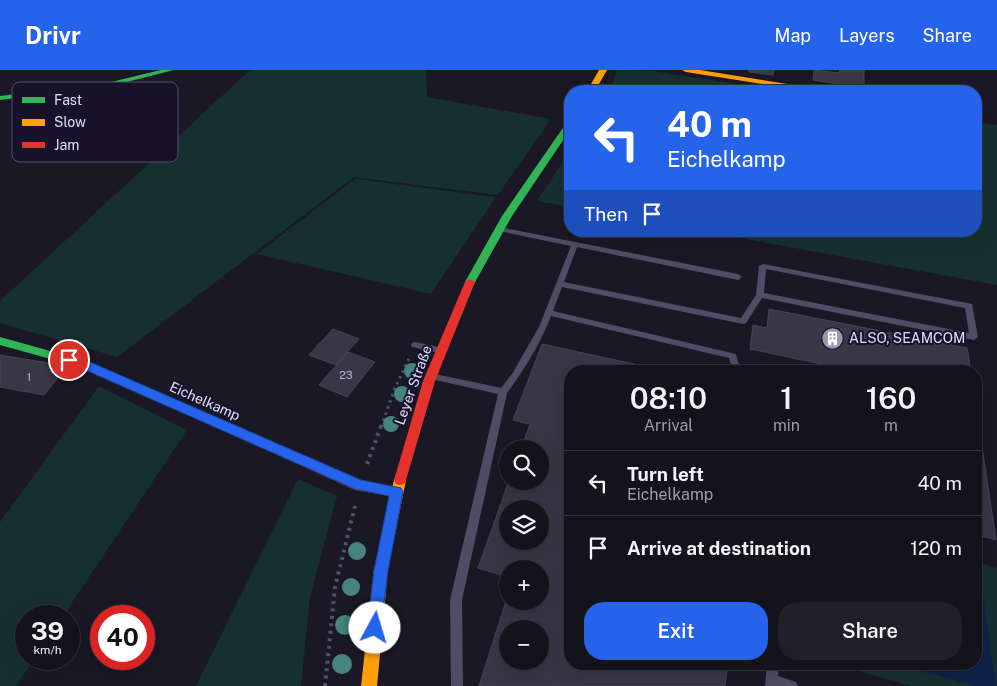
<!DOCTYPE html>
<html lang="en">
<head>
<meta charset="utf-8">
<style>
	:root { --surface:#14121b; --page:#212028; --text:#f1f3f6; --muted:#9d9ea3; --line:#33323a; --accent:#2563eb }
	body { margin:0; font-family:"Public Sans",sans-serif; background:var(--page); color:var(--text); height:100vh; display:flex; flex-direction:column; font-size:19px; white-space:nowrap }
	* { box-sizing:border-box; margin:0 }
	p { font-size:16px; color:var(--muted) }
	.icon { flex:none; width:28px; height:28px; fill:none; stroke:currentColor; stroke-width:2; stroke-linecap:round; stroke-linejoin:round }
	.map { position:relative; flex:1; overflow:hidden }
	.sheet { position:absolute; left:564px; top:295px; width:418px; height:305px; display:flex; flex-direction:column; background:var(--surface); border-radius:20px; box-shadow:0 5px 20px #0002,0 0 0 1px var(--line) }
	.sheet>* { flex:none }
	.guide { position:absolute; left:564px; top:15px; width:418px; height:152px; border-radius:20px; box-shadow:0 5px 20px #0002,0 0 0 1px var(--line); background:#2563eb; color:#fff; overflow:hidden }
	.tools { position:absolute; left:499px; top:370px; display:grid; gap:10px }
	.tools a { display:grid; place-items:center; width:50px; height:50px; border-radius:50%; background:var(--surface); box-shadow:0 5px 20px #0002,0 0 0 1px var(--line); font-size:25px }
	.speed { position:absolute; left:15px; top:535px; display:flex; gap:10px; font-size:25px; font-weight:700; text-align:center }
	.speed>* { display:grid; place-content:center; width:65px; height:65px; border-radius:50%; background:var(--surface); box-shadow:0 5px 20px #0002,0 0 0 1px var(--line); line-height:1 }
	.speed small { font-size:12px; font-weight:400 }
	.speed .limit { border:8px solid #d22; background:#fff; color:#111 }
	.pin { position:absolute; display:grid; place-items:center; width:42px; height:42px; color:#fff; margin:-21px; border:2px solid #fff; border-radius:50%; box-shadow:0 1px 5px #0007 }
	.me { position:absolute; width:55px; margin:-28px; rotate:6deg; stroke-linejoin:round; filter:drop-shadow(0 0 4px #0008) }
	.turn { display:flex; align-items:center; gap:18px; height:105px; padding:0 20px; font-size:22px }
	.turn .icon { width:65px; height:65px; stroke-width:2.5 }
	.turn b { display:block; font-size:35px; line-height:42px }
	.then { display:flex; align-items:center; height:48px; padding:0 20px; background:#0003; gap:10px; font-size:19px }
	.eta { display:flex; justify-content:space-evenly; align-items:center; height:85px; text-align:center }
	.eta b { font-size:30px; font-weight:600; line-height:35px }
	.action { display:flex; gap:10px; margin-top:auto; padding:10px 20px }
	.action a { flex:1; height:58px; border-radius:20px; background:var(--accent); color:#fff; font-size:20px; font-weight:600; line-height:58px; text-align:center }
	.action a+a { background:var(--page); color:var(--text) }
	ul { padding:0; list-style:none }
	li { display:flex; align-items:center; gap:15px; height:65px; padding:0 20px; border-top:1px solid var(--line) }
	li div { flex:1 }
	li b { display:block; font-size:19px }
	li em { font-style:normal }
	header { display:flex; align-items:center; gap:30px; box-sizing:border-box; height:70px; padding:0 25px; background:var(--accent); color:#fff }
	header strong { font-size:24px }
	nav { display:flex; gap:28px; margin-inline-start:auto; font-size:18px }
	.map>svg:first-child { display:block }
	.green { fill:#163032 }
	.water { fill:#0f2248 }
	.building { fill:#393646; stroke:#474358; fill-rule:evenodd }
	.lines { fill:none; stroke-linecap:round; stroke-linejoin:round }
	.path-far1 { stroke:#4a5564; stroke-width:3; stroke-dasharray:2.5 4; stroke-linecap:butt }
	.path { stroke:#4a5564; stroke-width:4; stroke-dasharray:3 4.5; stroke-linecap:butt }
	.lane { fill:#4f4d65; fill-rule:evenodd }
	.fast { fill:#30b455; fill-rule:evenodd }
	.slow { fill:#ff9f0a; fill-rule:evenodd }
	.jam { fill:#e5322d; fill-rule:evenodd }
	.tree { fill:#45857d }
	.route { fill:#2563eb; stroke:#184099 }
	.labels { text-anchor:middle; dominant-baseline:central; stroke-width:4; stroke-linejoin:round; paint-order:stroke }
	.number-label { font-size:11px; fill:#b7b2d0 }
	.poi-label { font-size:14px; fill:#e1dcfe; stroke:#17122a; text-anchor:start }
	.street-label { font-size:14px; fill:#e1dcfe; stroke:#17122a }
	.key { fill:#17122a; stroke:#544f6a; stroke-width:1 }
	.key-label { font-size:14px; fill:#e1dcfe }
</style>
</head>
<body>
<header>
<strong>Drivr</strong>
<nav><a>Map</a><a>Layers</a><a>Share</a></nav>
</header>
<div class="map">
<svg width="997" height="616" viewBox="0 0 997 616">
	<rect width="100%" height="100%" fill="#1a1824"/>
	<path class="green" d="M 250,0 L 426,0 L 427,27 L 551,49 L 498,125 L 354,107 L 117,287 L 0,253 L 0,231 Z
		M 617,0 L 652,1 L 783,21 L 609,21 Z
		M 975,52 L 997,55 L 997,215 L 702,161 L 975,161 Z
		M 570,81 L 570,137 L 537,131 Z
		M 355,109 L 496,127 L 431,224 L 257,184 Z
		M 99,316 L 187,360 L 63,546 L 26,546 L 26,589 L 34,589 L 16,616 L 0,616 L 0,452 Z
		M 298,409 L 337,426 L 310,527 L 301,616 L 196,616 Z
		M 975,492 L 997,498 L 997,616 L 911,616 L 861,602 L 861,594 L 975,594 Z"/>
	<path class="water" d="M 975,523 L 983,525 L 996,616 L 976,616 L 896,594 L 975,594 Z"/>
	<path class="building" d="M 749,0 L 774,0 L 773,5 L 749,2 Z
		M 814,0 L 839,3 L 840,0 L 864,0 L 864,18 L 813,10 Z
		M 769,239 L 967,278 L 971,301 L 831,301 L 831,296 L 750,279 L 753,255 L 767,258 Z
		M 333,259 L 359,269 L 336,295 L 309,285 Z
		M 542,274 L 666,301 L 570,301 L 570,594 L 728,594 L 725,616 L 479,616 L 508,525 L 508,531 L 540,531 L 540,499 L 508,499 L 508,507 L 478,498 L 509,411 L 540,411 L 540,379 L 521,379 L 530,354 L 513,350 ZM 508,439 L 540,439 L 540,471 L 508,471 ZM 508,559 L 540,559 L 540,591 L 508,591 Z
		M 348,282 L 375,292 L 347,327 L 319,315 Z
		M 0,285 L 67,296 L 44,325 L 0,317 Z
		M 975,330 L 996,470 L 975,464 Z"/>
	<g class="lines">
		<path class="path-far1" d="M 381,357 L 395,318 L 410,286"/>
		<path class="path" d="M 367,394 L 381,356
			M 325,616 L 335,517 L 355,436"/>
		<path class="lane" d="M 496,157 L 499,157 L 738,204 L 742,207 L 738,210 L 577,177 L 564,212 L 741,248 L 756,225 L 759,196 L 763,194 L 972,234 L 978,267 L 974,270 L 762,228 L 746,253 L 743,254 L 562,217 L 553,241 L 736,284 L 741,301 L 733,301 L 729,288 L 551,246 C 541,273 524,300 507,323 L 462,530 L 463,616 L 451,616 L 450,530 L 498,324 L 431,309 L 427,306 L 431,303 L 501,318 L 512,304 L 539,257 L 571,176 L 499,161 L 496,161 ZM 766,199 L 965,238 L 969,263 L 764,223 Z
			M 415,272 L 439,277 L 443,280 L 439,283 L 412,277 L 411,275 L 412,273 Z
			M 767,594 L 779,594 L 778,606 L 796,612 L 798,616 L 765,616 Z"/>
		<path class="fast" d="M 161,0 L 174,0 L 107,17 L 0,30 L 0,26 L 107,13 Z
			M 567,52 L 570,52 L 570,60 L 512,146 L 474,214 L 466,214 L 465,212 L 502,146 Z
			M 0,267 L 90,292 L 215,347 L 217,350 L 215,353 L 207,353 L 83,298 L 0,275 Z"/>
		<path class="slow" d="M 599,0 L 607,0 L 595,21 L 587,21 Z
			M 682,0 L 700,0 L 819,19 L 823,21 L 807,21 L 686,2 Z
			M 400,405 L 404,406 L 406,410 L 388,499 L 377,616 L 361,616 L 374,499 L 394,410 L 396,406 Z"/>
		<path class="jam" d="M 470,209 L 475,212 L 435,311 L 406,410 L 404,414 L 400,415 L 396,414 L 394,410 L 423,311 L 465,212 Z
			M 211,345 L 360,411 L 396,417 L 401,418 L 402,422 L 401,426 L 396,427 L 355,420 L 207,353 L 205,350 L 207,347 Z"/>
	</g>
	<g class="tree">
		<circle cx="412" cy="301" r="8"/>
		<circle cx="402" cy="324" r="8"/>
		<circle cx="391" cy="354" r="8"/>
		<circle cx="357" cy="481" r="9"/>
		<circle cx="351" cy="517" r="9"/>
		<circle cx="345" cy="555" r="10"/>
		<circle cx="342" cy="594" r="10"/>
	</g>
	<path class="route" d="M 69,286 L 90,292 L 361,410 L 401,418 L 403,422 L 388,501 L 380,564 L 375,566 L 370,564 L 367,558 L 374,501 L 389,426 L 355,419 L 83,299 L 65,293 L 64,290 Z"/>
	<defs>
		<symbol id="building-disc" viewBox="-11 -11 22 22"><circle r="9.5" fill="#9b97b2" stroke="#17122a"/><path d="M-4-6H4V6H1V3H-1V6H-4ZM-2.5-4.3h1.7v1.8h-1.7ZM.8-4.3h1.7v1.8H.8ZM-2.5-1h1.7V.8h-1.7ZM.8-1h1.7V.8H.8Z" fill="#fff"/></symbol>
	</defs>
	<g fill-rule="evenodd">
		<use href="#building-disc" x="820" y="256" width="25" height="25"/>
	</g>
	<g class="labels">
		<g class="number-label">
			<text x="346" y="305">23</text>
			<text x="29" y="307">1</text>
		</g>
		<g class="poi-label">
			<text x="849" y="268">ALSO, SEAMCOM</text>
		</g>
		<g class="street-label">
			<text transform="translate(413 315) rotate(-70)">Leyer Straße</text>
			<text transform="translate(205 331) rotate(24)">Eichelkamp</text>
		</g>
	</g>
	<rect x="12" y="12" width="166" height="80" rx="8" class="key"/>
	<rect x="22" y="27" width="23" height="6" fill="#30b455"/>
	<rect x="22" y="49" width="23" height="7" fill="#ff9f0a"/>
	<rect x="22" y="72" width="23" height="6" fill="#e5322d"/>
	<g class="key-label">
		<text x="54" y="35">Fast</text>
		<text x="54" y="57">Slow</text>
		<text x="54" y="80">Jam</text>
	</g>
</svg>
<div class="tools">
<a><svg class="icon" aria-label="search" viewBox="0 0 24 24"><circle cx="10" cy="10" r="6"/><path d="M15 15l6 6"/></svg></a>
<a><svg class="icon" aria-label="layers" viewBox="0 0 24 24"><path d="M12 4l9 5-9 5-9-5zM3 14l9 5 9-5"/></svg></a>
<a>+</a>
<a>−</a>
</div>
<div class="speed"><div>39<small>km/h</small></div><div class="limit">40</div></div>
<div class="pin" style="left:69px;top:290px;background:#d93025"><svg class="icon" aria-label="arrive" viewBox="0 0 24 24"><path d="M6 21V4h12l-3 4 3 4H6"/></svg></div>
<svg class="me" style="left:375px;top:558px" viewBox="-20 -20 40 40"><circle r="19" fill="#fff"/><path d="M0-13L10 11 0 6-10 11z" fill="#2563eb"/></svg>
<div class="guide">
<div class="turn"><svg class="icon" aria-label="left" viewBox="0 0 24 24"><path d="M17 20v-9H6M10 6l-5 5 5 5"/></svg><div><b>40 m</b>Eichelkamp</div></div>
<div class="then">Then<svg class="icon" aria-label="arrive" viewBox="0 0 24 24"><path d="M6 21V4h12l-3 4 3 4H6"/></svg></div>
</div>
<section class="sheet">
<div class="eta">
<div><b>08:10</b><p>Arrival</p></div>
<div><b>1</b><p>min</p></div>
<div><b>160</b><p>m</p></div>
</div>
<ul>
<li><svg class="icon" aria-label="left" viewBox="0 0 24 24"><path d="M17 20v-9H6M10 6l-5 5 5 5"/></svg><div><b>Turn left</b><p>Eichelkamp</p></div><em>40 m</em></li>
<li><svg class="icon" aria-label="arrive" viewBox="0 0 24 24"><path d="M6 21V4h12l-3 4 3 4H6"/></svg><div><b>Arrive at destination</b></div><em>120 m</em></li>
</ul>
<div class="action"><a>Exit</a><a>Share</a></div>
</section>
</div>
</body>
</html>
